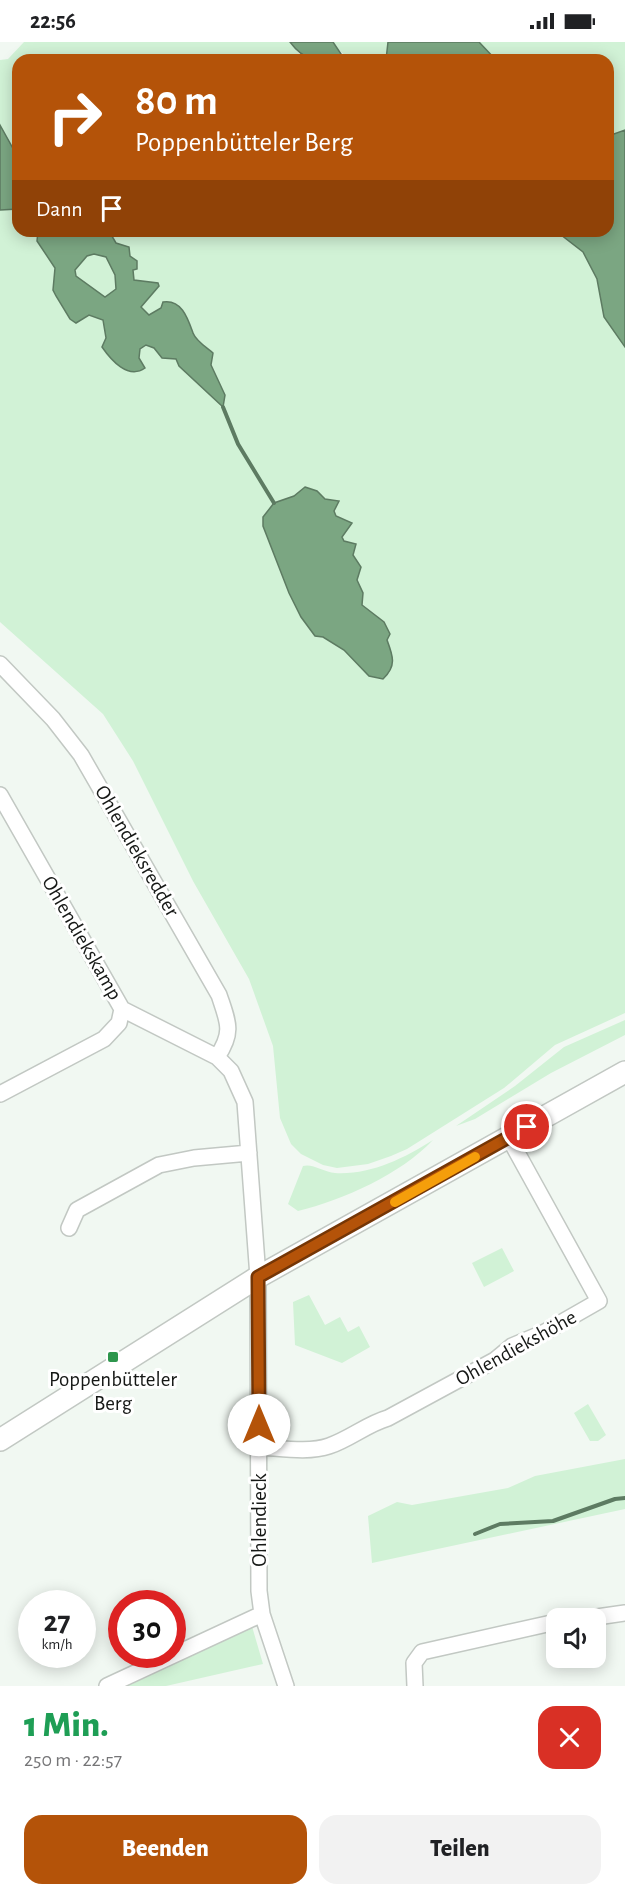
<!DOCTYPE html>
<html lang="de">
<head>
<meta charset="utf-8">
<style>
	:root { --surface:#fff; --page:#f2f2f2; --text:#202124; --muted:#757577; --accent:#b45309 }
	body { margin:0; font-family:"Alegreya Sans",sans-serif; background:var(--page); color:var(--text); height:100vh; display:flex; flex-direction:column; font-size:22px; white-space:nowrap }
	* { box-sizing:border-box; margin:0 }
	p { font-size:20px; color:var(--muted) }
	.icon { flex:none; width:33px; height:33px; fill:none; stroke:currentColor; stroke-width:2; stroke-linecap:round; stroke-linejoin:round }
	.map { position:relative; height:1644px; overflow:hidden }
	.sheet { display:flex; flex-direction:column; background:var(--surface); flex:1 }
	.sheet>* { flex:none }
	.guide { position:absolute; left:12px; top:12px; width:602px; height:183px; border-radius:18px; box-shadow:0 3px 15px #0003; background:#b45309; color:#fff; overflow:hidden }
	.tools { position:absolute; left:546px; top:1566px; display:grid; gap:12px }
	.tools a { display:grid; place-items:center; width:60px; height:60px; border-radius:12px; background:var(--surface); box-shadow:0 3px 15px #0003; font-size:30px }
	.speed { position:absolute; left:18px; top:1548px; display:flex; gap:12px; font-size:30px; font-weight:700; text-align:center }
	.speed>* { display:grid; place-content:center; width:78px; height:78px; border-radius:50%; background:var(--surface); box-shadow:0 3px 15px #0003; line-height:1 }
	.speed small { font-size:15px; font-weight:400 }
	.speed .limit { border:9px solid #d22; background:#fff; color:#111 }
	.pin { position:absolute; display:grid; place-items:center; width:51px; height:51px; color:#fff; margin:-26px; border:3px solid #fff; border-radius:50%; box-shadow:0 2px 6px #0007 }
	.me { position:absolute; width:66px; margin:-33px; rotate:0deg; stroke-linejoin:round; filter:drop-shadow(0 0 4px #0008) }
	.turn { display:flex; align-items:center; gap:21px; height:126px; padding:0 24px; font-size:27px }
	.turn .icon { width:78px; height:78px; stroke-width:2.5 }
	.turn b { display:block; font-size:42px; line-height:51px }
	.then { display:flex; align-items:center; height:57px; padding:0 24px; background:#0003; gap:12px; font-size:22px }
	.round { display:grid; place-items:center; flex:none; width:63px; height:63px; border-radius:18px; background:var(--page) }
	.summary { display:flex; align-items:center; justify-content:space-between; height:102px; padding:0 24px }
	h1 { font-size:36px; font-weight:800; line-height:45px; color:#1e9e55 }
	.cta { display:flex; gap:12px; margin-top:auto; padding:12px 24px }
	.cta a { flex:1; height:69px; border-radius:18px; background:var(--accent); color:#fff; font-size:24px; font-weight:800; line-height:69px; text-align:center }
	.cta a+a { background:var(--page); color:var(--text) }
	.status { display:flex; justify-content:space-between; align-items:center; height:42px; padding:0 30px; background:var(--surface); direction:ltr }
	.status svg { height:16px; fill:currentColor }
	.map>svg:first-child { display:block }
	.green { fill:#d1f2d6 }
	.water { fill:#7ba682; stroke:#5d7b62; stroke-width:1.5; fill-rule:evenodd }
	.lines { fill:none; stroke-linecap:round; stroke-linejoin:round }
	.stream { stroke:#5d7b62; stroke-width:4 }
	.minor-casing { stroke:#c2c8c3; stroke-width:18 }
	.secondary-casing { stroke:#c2c8c3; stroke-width:24 }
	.minor { stroke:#fff; stroke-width:15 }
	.secondary { stroke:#fff; stroke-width:21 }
	.route-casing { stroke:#753606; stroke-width:15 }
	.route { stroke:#b45309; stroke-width:10 }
	.slow { stroke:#f59e0b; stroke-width:10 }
	.poi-dot { fill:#2e964d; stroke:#fff; stroke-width:2 }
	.labels { text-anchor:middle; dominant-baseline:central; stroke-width:6; stroke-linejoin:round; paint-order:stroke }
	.street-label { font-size:21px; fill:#161816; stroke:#fff }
	.poi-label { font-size:21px; fill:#161816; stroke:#fff }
</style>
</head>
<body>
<div class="status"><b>22:56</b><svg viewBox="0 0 49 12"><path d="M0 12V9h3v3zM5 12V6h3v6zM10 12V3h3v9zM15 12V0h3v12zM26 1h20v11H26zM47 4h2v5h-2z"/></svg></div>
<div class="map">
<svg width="625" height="1644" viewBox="0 0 625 1644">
	<rect width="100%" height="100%" fill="#f1f8f2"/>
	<path class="green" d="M 24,0 L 290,0 L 300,13 L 308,18 L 18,18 L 18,189 L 556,189 L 583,210 L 597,237 L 604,275 L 625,305 L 625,971 L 555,1003 L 504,1046 L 407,1107 L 391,1114 L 368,1122 L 337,1126 L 323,1123 L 301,1112 L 291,1102 L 280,1076 L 273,1004 L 249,937 L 193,839 L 133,719 L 103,672 L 0,580 L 0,18 L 8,17 Z
		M 333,0 L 388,0 L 386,18 C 360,18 349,23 333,0 Z
		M 479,0 L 625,0 L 625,88 L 614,92 L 608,91 L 608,18 L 496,18 Z
		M 625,978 L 625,993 L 551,1031 L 475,1077 L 456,1084 L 515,1044 L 564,1005 Z
		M 433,1098 C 401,1132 343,1158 298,1169 L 288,1162 L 303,1124 C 312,1121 324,1130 335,1131 C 370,1133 403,1117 433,1098 Z
		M 502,1206 L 514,1229 L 484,1245 L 472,1221 Z
		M 309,1253 L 325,1283 L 340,1275 L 348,1290 L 359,1284 L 370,1305 L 342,1321 L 295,1303 L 293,1260 Z
		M 588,1362 L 606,1393 L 598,1399 L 590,1399 L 574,1371 Z
		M 625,1417 L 625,1467 L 372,1521 L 368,1474 L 397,1460 L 412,1463 L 508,1446 L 535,1434 Z
		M 251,1581 L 263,1622 L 166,1644 L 116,1644 Z"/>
	<path class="water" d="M 290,0 L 333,0 L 341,12 L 350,18 C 322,18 308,24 290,0 Z
		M 388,0 L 479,0 L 496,18 L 386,18 Z
		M 0,83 L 15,110 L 18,110 L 18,167 L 0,168 Z
		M 625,88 L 625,305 L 604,275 L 597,237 L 583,210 L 556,189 L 608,189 L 608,91 L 614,92 Z
		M 38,189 L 109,189 L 116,201 L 129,205 L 130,214 L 137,219 L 137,227 L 133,228 L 134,238 L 158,241 L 159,244 L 141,265 L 149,273 L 161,266 L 163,260 C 182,257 188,277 193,291 C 196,299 206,305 213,311 L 211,323 L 225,353 L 223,365 L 179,324 L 176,317 L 162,316 L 154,306 L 146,303 L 140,307 L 139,316 L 145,326 C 128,338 111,318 102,305 L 106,296 L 103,278 L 89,273 L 76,281 L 70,277 L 56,254 L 53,248 L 55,226 L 37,199 ZM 94,212 L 106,215 L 115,233 L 116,247 L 105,255 L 76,234 L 75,228 L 87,214 Z
		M 305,445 L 317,449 L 325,457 L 339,459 L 334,469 L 336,474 L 352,481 L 342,495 L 344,499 L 356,502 L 353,513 L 361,525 L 357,538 L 363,551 L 362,563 L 384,580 L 390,592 L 387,598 C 393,614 397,624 383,637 L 369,634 L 344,608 L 323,595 L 315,594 L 301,575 L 289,551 L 263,484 L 263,475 L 274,461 L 294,454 Z"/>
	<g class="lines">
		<path class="stream" d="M 223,365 L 238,402 L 274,461
			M 475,1492 L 500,1482 L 553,1479 L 615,1457 L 625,1456"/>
		<defs>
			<path id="minor" d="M 0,622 L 53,677 L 81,713 L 219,953 C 228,980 234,990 217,1015
				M 0,753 L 122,967 L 217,1015 L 231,1029 L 245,1060 L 258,1235 L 259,1549 L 262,1572 L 286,1644
				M 0,1052 L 104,997 L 119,981 L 122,967
				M 69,1186 L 77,1168 L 159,1123 L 194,1116 L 249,1111
				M 259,1405 C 280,1406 309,1411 329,1404 C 350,1397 367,1382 388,1376 L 495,1318 L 512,1304 L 543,1291 L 599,1259 L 509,1096
				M 590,1576 L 625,1571
				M 107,1644 L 262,1572
				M 415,1644 L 414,1621 L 422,1610 L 556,1580"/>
			<path id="secondary" d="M 0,1398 L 258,1235 L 625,1030"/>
		</defs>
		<use href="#minor" class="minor-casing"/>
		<use href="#secondary" class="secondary-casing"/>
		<use href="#minor" class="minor"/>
		<use href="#secondary" class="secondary"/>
	</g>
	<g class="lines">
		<defs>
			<path id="route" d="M 259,1383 L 258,1235 L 527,1085"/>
		</defs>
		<use href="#route" class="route-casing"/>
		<use href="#route" class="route"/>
		<path class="slow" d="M 395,1160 L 475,1115"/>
	</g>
	<rect class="poi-dot" x="107" y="1309" width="12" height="12" rx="3"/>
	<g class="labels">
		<g class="street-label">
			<text transform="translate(137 809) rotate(60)">Ohlendieksredder</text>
			<text transform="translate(82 896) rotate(60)">Ohlendiekskamp</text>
			<text transform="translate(516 1306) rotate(-29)">Ohlendiekshöhe</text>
			<text transform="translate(259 1478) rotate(-90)">Ohlendieck</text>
		</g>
		<g class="poi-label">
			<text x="113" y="1337">Poppenbütteler<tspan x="113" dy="24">Berg</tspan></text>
		</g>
	</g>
</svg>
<div class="tools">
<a><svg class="icon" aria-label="sound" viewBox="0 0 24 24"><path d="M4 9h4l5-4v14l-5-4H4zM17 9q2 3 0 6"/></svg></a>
</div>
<div class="speed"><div>27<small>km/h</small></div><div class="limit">30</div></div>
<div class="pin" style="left:527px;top:1085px;background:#d93025"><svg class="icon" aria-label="arrive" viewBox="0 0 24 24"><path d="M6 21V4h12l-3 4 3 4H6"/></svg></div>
<svg class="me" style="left:259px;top:1383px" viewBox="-20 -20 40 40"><circle r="19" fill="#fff"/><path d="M0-13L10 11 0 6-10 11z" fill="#b45309"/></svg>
<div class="guide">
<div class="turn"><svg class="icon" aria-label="right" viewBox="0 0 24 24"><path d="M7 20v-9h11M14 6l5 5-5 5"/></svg><div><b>80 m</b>Poppenbütteler Berg</div></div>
<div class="then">Dann<svg class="icon" aria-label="arrive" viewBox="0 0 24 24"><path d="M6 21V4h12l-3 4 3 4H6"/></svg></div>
</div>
</div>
<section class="sheet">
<div class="summary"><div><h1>1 Min.</h1><p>250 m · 22:57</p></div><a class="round" style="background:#d93025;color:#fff"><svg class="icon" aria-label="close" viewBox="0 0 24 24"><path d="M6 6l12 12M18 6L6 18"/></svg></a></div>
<div class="cta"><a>Beenden</a><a>Teilen</a></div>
</section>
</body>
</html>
